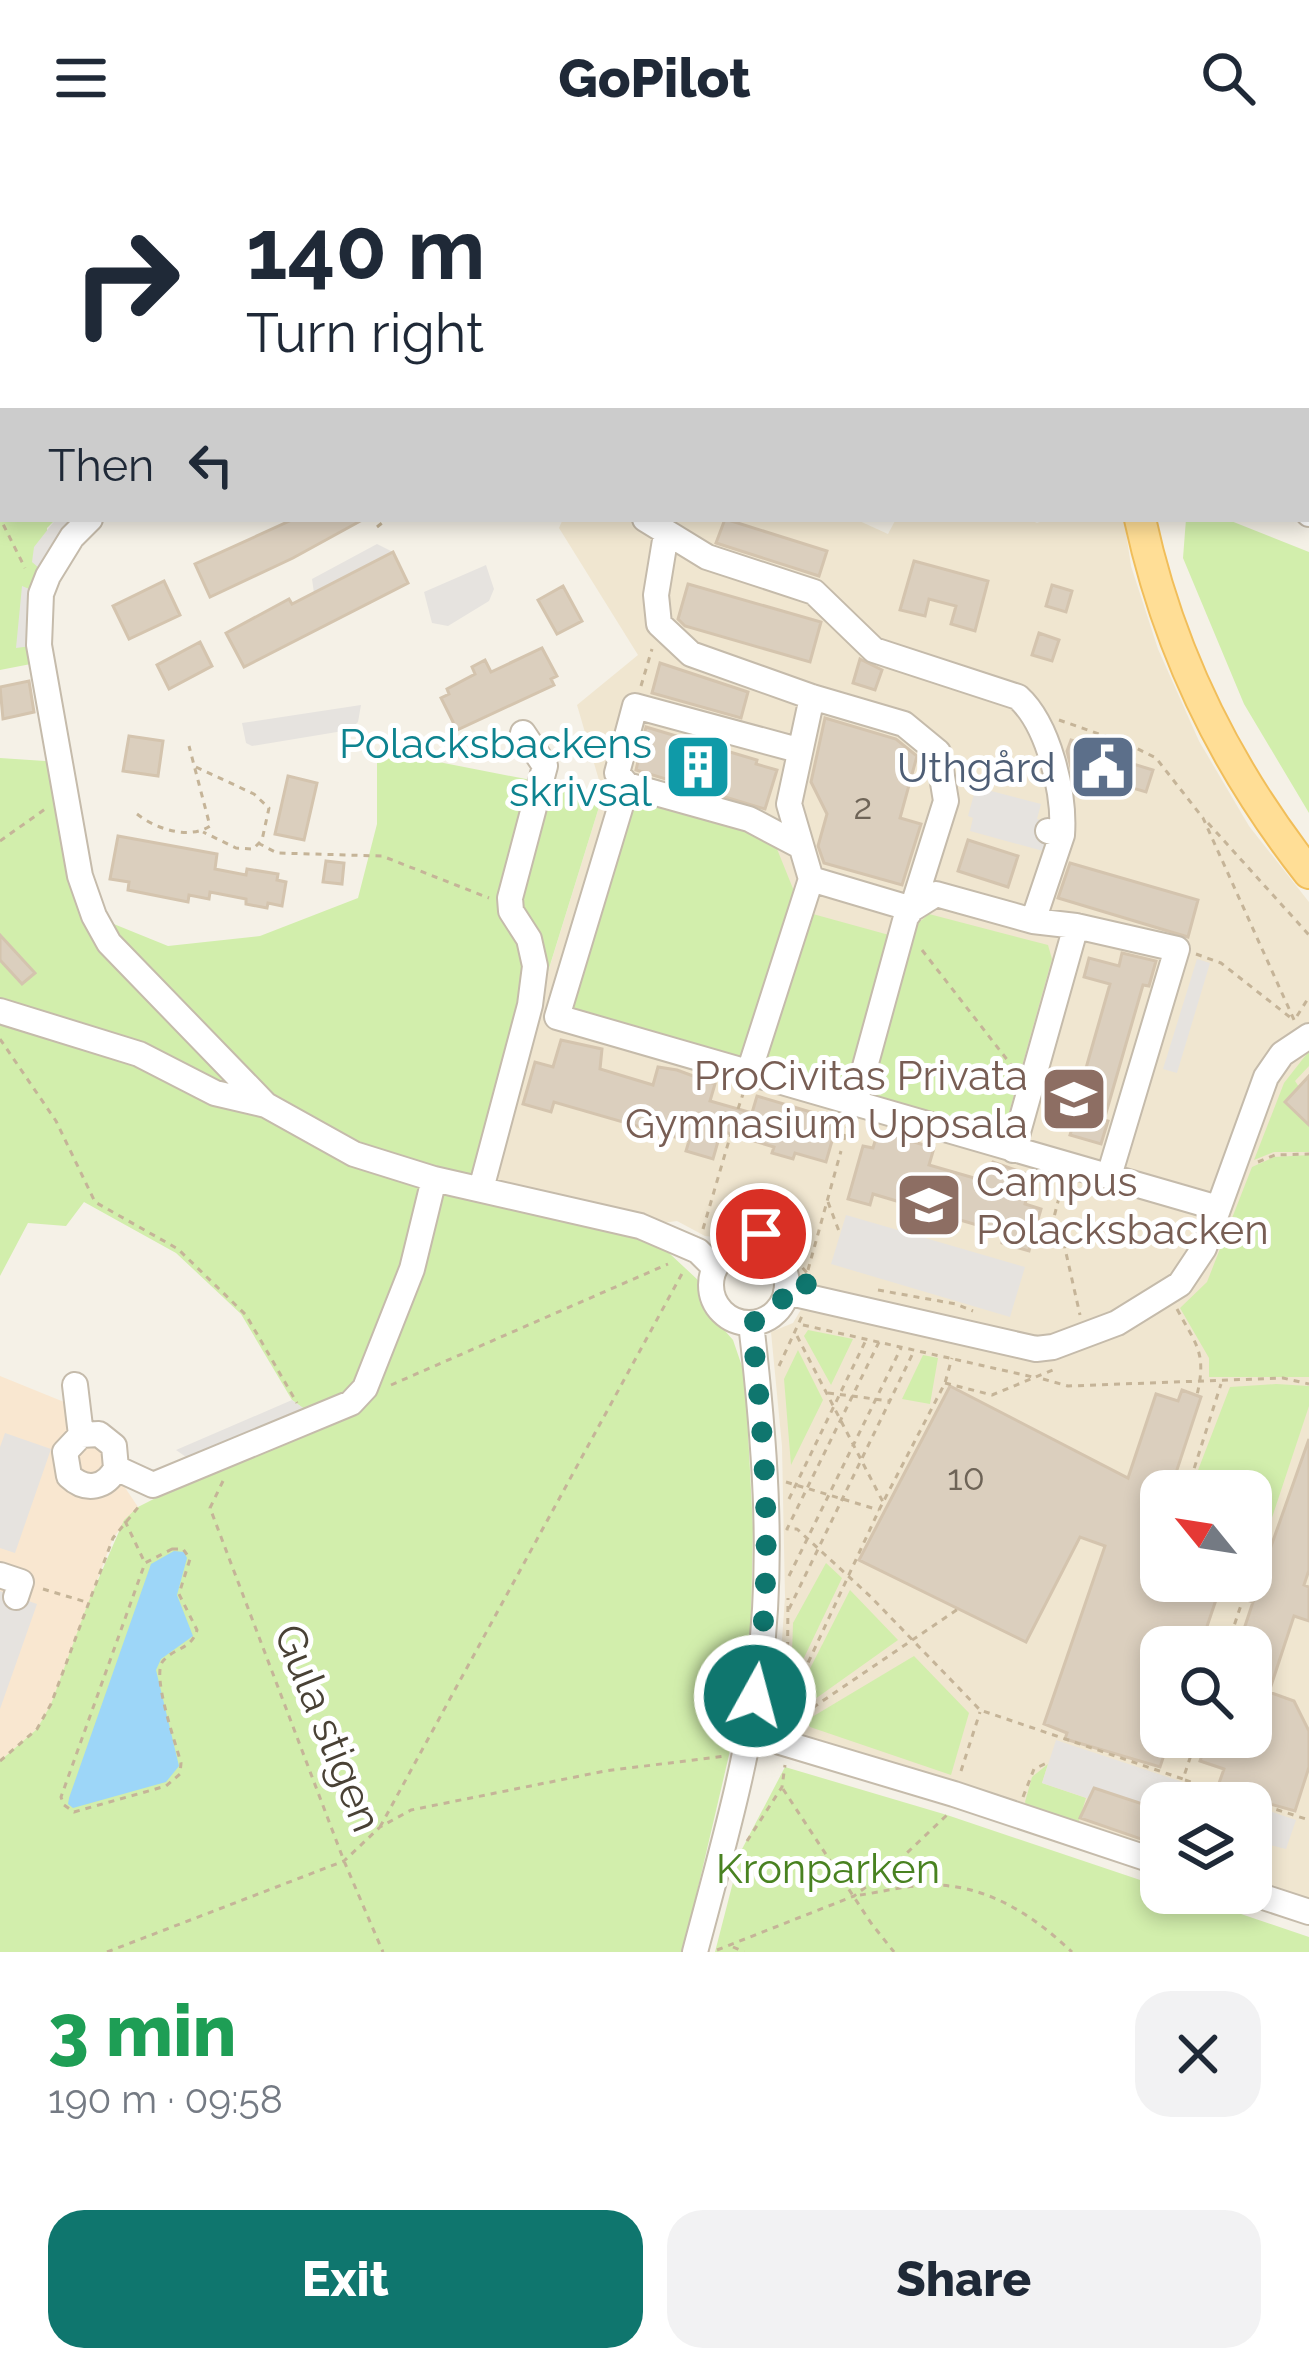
<!DOCTYPE html>
<html lang="en">
<head>
<meta charset="utf-8">
<style>
	:root { --surface:#fff; --page:#f2f2f3; --text:#1f2937; --muted:#747a83; --accent:#0f766e }
	body { margin:0; font-family:Raleway,sans-serif; background:var(--page); color:var(--text); height:100vh; display:flex; flex-direction:column; font-size:45px; white-space:nowrap }
	* { box-sizing:border-box; margin:0 }
	p { font-size:39px; color:var(--muted) }
	.icon { flex:none; width:66px; height:66px; fill:none; stroke:currentColor; stroke-width:2; stroke-linecap:round; stroke-linejoin:round }
	.map { position:relative; height:1796px; overflow:hidden }
	.details { display:flex; flex-direction:column; background:var(--surface); flex:1 }
	.details>* { flex:none }
	.hud { position:absolute; left:0px; top:0px; width:1311px; height:366px; box-shadow:0 6px 18px #0003; background:#fff; color:var(--text); overflow:hidden }
	.needle { width:78px; rotate:300deg }
	.tools { position:absolute; left:1140px; top:1314px; display:grid; gap:24px }
	.tools a { display:grid; place-items:center; width:132px; height:132px; border-radius:24px; background:var(--surface); box-shadow:0 6px 18px #0003; font-size:60px }
	.pin { position:absolute; display:grid; place-items:center; width:102px; height:102px; color:#fff; margin:-51px; border:6px solid #fff; border-radius:50%; box-shadow:0 3px 12px #0007 }
	.me { position:absolute; width:132px; margin:-66px; rotate:7deg; stroke-linejoin:round; filter:drop-shadow(0 0 9px #0008) }
	.turn { display:flex; align-items:center; gap:42px; height:252px; padding:0 48px; font-size:54px }
	.turn .icon { width:156px; height:156px; stroke-width:2.5 }
	.turn b { display:block; font-size:84px; line-height:102px }
	.then { display:flex; align-items:center; height:114px; padding:0 48px; background:#0003; gap:24px; font-size:45px }
	.round { display:grid; place-items:center; flex:none; width:126px; height:126px; border-radius:36px; background:var(--page) }
	.head { display:flex; align-items:center; justify-content:space-between; height:204px; padding:0 48px }
	h1 { font-size:72px; font-weight:800; line-height:90px; color:#1e9e55 }
	.cta { display:flex; gap:24px; margin-top:auto; padding:24px 48px }
	.cta a { flex:1; height:138px; border-radius:36px; background:var(--accent); color:#fff; font-size:48px; font-weight:800; line-height:138px; text-align:center }
	.cta a+a { background:var(--page); color:var(--text) }
	header { display:flex; justify-content:space-between; align-items:center; height:156px; padding:0 48px; background:var(--surface); font-size:54px; font-weight:800 }
	.map>svg:first-child { display:block }
	.commercial { fill:#f9e7d0 }
	.education { fill:#f0e6d0; fill-rule:evenodd }
	.green { fill:#d2eeac }
	.parking { fill:#e6e3df }
	.water { fill:#9dd6f8 }
	.building { fill:#dbcfbe; stroke:#d4c4ae; stroke-width:3 }
	.lines { fill:none; stroke-linecap:round; stroke-linejoin:round }
	.minor-casing { stroke:#c5bbab; stroke-width:28 }
	.major-casing { stroke:#f1be5a; stroke-width:34 }
	.path { stroke:#c5b498; stroke-width:3; stroke-dasharray:6 6; stroke-linecap:butt }
	.minor { stroke:#fff; stroke-width:24 }
	.major { stroke:#ffde96; stroke-width:30 }
	.route { stroke:#0f766e; stroke-width:21; stroke-dasharray:0 37.8 }
	.labels { text-anchor:middle; dominant-baseline:central; stroke-width:10; stroke-linejoin:round; paint-order:stroke }
	.number-label { font-size:36px; fill:#6e6457 }
	.culture-label { font-size:42px; fill:#0d838f; stroke:#fff; text-anchor:end }
	.service-label { font-size:42px; fill:#4e5e75; stroke:#fff; text-anchor:end }
	.education-label { font-size:42px; fill:#785e54; stroke:#fff; text-anchor:end }
	.street-label { font-size:42px; fill:#494135; stroke:#fff }
	.park-label { font-size:42px; fill:#498221; stroke:#fff }
</style>
</head>
<body>
<header><svg class="icon" aria-label="menu" viewBox="0 0 24 24"><path d="M4 6h16M4 12h16M4 18h16"/></svg>GoPilot<svg class="icon" aria-label="search" viewBox="0 0 24 24"><circle cx="10" cy="10" r="6"/><path d="M15 15l6 6"/></svg></header>
<div class="map">
<svg width="1309" height="1796" viewBox="0 0 1309 1796">
	<rect width="100%" height="100%" fill="#f5f1e7"/>
	<path class="commercial" d="M 0,1220 L 69,1248 L 138,1351 L 113,1382 L 51,1548 L 37,1573 L 0,1605 Z"/>
	<path class="education" d="M 563,363 L 855,363 L 888,378 L 896,363 L 1028,363 L 1037,367 L 1048,363 L 1124,363 L 1131,410 L 1158,493 L 1199,585 L 1249,670 L 1309,746 L 1309,1756 L 1251,1737 L 1251,1647 L 1161,1647 L 1161,1707 L 787,1589 L 768,1563 L 780,1513 L 785,1441 L 782,1290 L 771,1176 L 793,1167 L 806,1145 L 790,1095 L 770,1078 L 746,1077 L 734,1083 L 705,1080 L 677,1065 L 640,1070 L 481,1033 L 603,638 L 577,549 L 638,499 L 559,372 ZM 1161,1335 L 1251,1335 L 1251,1425 L 1161,1425 ZM 1161,1491 L 1251,1491 L 1251,1581 L 1161,1581 Z"/>
	<path class="green" d="M 52,0 L 330,0 L 52,3 Z
		M 343,0 L 1309,0 L 1309,139 L 1308,3 Z
		M 0,150 L 3,150 L 3,363 L 56,363 L 47,372 L 48,420 L 39,489 L 41,506 L 0,514 Z
		M 1186,363 L 1226,363 L 1309,396 L 1309,657 L 1244,548 L 1183,402 Z
		M 377,594 L 603,638 L 481,1032 L 640,1070 L 699,1125 L 706,1153 L 733,1184 L 745,1219 L 753,1372 L 750,1509 L 683,1796 L 0,1796 L 0,1605 L 37,1573 L 51,1548 L 88,1447 L 124,1364 L 138,1351 L 315,1261 L 292,1244 L 241,1158 L 176,1097 L 84,1046 L 66,1070 L 28,1067 L 0,1120 L 0,602 L 60,606 L 94,760 L 168,790 L 260,780 L 358,742 L 377,668 Z
		M 631,643 L 773,683 L 802,755 L 900,782 L 929,758 L 1048,789 L 1052,803 L 1003,978 L 574,852 L 572,847 Z
		M 1309,895 L 1309,910 L 1295,925 L 1299,931 L 1285,946 L 1309,969 L 1309,996 L 1274,996 L 1254,1004 L 1284,927 Z
		M 1309,999 L 1309,1221 L 1209,1221 L 1209,1202 L 1180,1152 L 1207,1126 L 1252,1011 L 1274,1001 Z
		M 808,1174 L 853,1183 L 831,1229 L 804,1180 Z
		M 798,1194 L 823,1244 L 791,1309 L 784,1223 Z
		M 923,1199 L 938,1202 L 930,1248 L 902,1243 Z
		M 1276,1228 L 1309,1230 L 1309,1250 L 1258,1404 L 1251,1401 L 1251,1335 L 1231,1335 L 1204,1323 L 1196,1335 L 1190,1335 L 1230,1231 Z
		M 826,1407 L 842,1422 L 791,1529 L 793,1467 Z
		M 850,1434 L 898,1484 L 801,1553 L 795,1542 Z
		M 914,1500 L 969,1557 L 951,1619 L 810,1571 L 807,1564 Z
		M 1048,1608 L 1042,1627 L 1086,1642 L 1078,1668 L 1028,1653 L 1025,1646 L 1032,1621 Z
		M 785,1611 L 947,1659 L 1161,1731 L 1161,1737 L 1179,1737 L 1309,1781 L 1309,1796 L 715,1796 L 741,1695 Z"/>
	<path class="parking" d="M 56,363 L 90,363 L 48,420 L 32,406 L 34,391 Z
		M 377,388 L 393,396 L 314,437 L 312,423 Z
		M 486,409 L 494,433 L 489,445 L 448,470 L 432,467 L 424,436 Z
		M 22,430 L 41,438 L 39,489 L 16,492 Z
		M 361,549 L 358,566 L 349,574 L 252,590 L 246,587 L 242,567 Z
		M 976,631 L 1041,648 L 1037,663 L 1050,667 L 1043,695 L 970,675 L 973,662 L 968,660 Z
		M 1197,803 L 1210,807 L 1177,917 L 1163,913 Z
		M 846,1059 L 1025,1111 L 1010,1161 L 831,1108 Z
		M 292,1244 L 316,1261 L 199,1310 L 176,1294 Z
		M 5,1277 L 51,1293 L 15,1397 L 0,1392 L 0,1291 Z
		M 0,1435 L 37,1448 L 0,1553 Z
		M 1056,1584 L 1246,1647 L 1161,1647 L 1161,1654 L 1095,1632 L 1090,1643 L 1042,1627 Z
		M 1251,1649 L 1296,1664 L 1286,1693 L 1251,1684 Z"/>
	<path class="water" d="M 174,1395 L 184,1396 L 187,1402 L 177,1439 L 193,1480 L 161,1503 L 156,1514 L 179,1610 L 166,1626 L 73,1652 L 68,1648 L 69,1642 L 151,1408 Z"/>
	<path class="building" d="M 294,363 L 364,363 L 293,402 L 210,441 L 195,408 Z
		M 725,363 L 827,395 L 819,420 L 716,387 Z
		M 393,396 L 408,427 L 244,511 L 226,477 L 289,443 L 292,448 Z
		M 914,405 L 988,425 L 975,475 L 951,468 L 956,450 L 929,443 L 925,460 L 900,454 Z
		M 164,425 L 180,459 L 129,483 L 113,450 Z
		M 688,428 L 821,466 L 810,506 L 685,470 L 678,463 Z
		M 1052,429 L 1072,435 L 1066,456 L 1046,450 Z
		M 563,430 L 582,465 L 557,478 L 538,444 Z
		M 1039,477 L 1059,484 L 1052,505 L 1032,499 Z
		M 200,486 L 212,510 L 169,533 L 157,509 Z
		M 542,492 L 557,520 L 551,523 L 554,529 L 457,574 L 441,542 L 449,538 L 447,533 L 475,518 L 472,511 L 485,504 L 491,516 Z
		M 860,503 L 882,514 L 875,534 L 853,527 Z
		M 660,507 L 748,536 L 741,562 L 652,537 Z
		M 29,525 L 34,556 L 3,563 L 0,531 Z
		M 825,562 L 896,583 L 917,600 L 900,662 L 921,668 L 902,729 L 824,707 L 818,690 L 827,658 L 811,626 Z
		M 646,571 L 757,604 L 756,608 L 777,614 L 765,653 L 636,614 Z
		M 129,580 L 163,585 L 158,620 L 123,615 Z
		M 1071,584 L 1134,603 L 1133,608 L 1153,614 L 1146,636 L 1126,630 L 1124,636 L 1103,630 L 1100,641 L 1081,635 L 1084,623 L 1073,620 L 1067,595 Z
		M 288,620 L 317,627 L 304,684 L 275,678 Z
		M 118,680 L 217,698 L 215,713 L 246,719 L 247,713 L 278,718 L 277,724 L 286,726 L 282,750 L 268,747 L 267,752 L 246,748 L 246,743 L 210,736 L 209,743 L 189,739 L 188,746 L 128,734 L 129,726 L 110,723 Z
		M 968,684 L 1018,700 L 1008,731 L 958,715 Z
		M 326,705 L 344,707 L 342,728 L 323,726 Z
		M 1070,707 L 1198,744 L 1188,781 L 1058,742 Z
		M 0,779 L 35,817 L 22,828 L 0,804 Z
		M 1122,797 L 1156,805 L 1149,830 L 1143,829 L 1104,964 L 1108,965 L 1101,988 L 1070,979 L 1074,966 L 1045,957 L 1053,930 L 1079,937 L 1092,891 L 1110,828 L 1084,821 L 1089,802 L 1119,810 Z
		M 561,884 L 602,893 L 600,913 L 653,929 L 658,911 L 677,914 L 715,928 L 710,945 L 752,957 L 757,940 L 838,964 L 826,1006 L 795,997 L 793,1003 L 772,997 L 774,991 L 721,975 L 713,1003 L 686,995 L 689,985 L 554,946 L 551,956 L 523,948 L 535,906 L 553,911 Z
		M 1309,920 L 1309,969 L 1285,946 Z
		M 878,975 L 934,992 L 929,1009 L 981,1024 L 993,1006 L 1033,1020 L 1025,1048 L 1041,1053 L 1029,1095 L 1002,1087 L 1004,1077 L 873,1038 L 870,1049 L 848,1043 L 863,990 L 873,992 Z
		M 950,1230 L 1128,1322 L 1156,1238 L 1178,1245 L 1182,1234 L 1201,1241 L 1170,1335 L 1161,1335 L 1161,1425 L 1251,1425 L 1251,1409 L 1262,1416 L 1309,1283 L 1309,1414 L 1304,1429 L 1309,1431 L 1309,1465 L 1294,1460 L 1269,1536 L 1294,1545 L 1309,1575 L 1309,1611 L 1295,1655 L 1217,1633 L 1224,1613 L 1200,1605 L 1208,1581 L 1251,1581 L 1251,1491 L 1238,1491 L 1253,1446 L 1219,1435 L 1200,1491 L 1161,1491 L 1161,1581 L 1170,1581 L 1160,1611 L 1065,1583 L 1067,1577 L 1044,1568 L 1105,1390 L 1080,1381 L 1026,1486 L 859,1404 Z
		M 1094,1632 L 1161,1654 L 1161,1690 L 1080,1662 Z"/>
	<g class="lines">
		<defs>
			<path id="minor" d="M 0,206 L 3,209
				M 1308,357 L 1309,358
				M 90,363 L 72,381 L 48,420 L 41,438 L 39,489 L 80,720 L 94,760 L 109,787 L 266,949 L 354,998 L 434,1023 L 640,1070 L 698,1095 L 715,1112
				M 645,363 L 707,401 L 814,436 L 874,494 L 1018,541 C 1049,569 1065,638 1062,679 L 1048,675
				M 666,378 L 656,439 L 659,468 L 691,498 L 812,541 L 904,568 L 938,596 L 946,645 L 912,753 L 906,761 L 855,947
				M 812,541 L 789,648 L 811,723 L 912,753 L 936,738 L 1033,765 L 1076,770 L 1013,994
				M 798,594 L 635,550 L 617,617 L 627,629 L 749,663 L 800,690
				M 627,629 L 557,861 L 1218,1052
				M 1033,765 L 1062,679
				M 1076,770 L 1177,793 L 1109,1020
				M 0,855 L 139,898 L 215,937 L 266,949
				M 749,916 L 811,723
				M 481,1033 L 530,849 L 535,810 L 529,783 L 511,755 L 510,742 L 545,610 L 523,577
				M711 1129a38 38 0 1 1 76 0a38 38 0 1 1-76 0Z
				M 786,1136 L 1036,1193 L 1053,1191 L 1117,1167 L 1180,1128 L 1204,1092 L 1266,921 L 1282,898 L 1309,880
				M 75,1229 L 81,1279
				M 116,1312 L 114,1290 L 99,1278 L 81,1279 L 65,1296 L 69,1320 C 86,1336 106,1332 116,1312 L 153,1329 L 351,1247 L 365,1232 L 412,1113 L 434,1023
				M 0,1419 L 21,1426 L 16,1441
				M 750,1577 L 954,1638 L 1161,1707
				M 1251,1737 L 1309,1756
				M 695,1796 C 720,1701 748,1606 760,1508 C 774,1397 764,1279 751,1167"/>
			<path id="major" d="M 1122,3 L 1123,0
				M 1140,363 C 1168,493 1227,613 1309,717"/>
		</defs>
		<use href="#minor" class="minor-casing"/>
		<use href="#major" class="major-casing"/>
		<path class="path" d="M 35,3 L 35,0
			M 1308,71 L 1309,68
			M 0,150 L 3,150
			M 0,345 L 3,368 L 25,412
			M 377,371 L 387,363
			M 641,530 L 652,493
			M 1059,564 L 1128,588 L 1156,602 L 1203,662 L 1295,866
			M 551,582 L 579,587 L 594,584 L 602,592
			M 196,611 L 254,638 L 269,652 L 262,684 L 253,693 L 236,692 L 203,676
			M 137,658 C 156,673 189,684 210,670 L 189,590
			M 1208,667 L 1309,779
			M 0,685 L 48,651
			M 258,687 L 277,697 L 382,700 L 489,742
			M 922,794 L 1012,910
			M 1196,798 L 1221,807 L 1291,862
			M 1297,860 L 1309,841
			M 0,883 L 56,965 L 95,1046 L 178,1093 L 246,1159 L 297,1247
			M 738,953 L 743,938
			M 844,984 L 848,968
			M 1258,1006 L 1275,999 L 1309,998
			M 1062,1030 L 1053,1065 L 1064,1088 L 1080,1159
			M 828,1046 L 840,1078
			M 703,1073 L 735,964
			M 720,1083 C 765,1068 779,1084 807,1117
			M 808,1114 L 841,995
			M 878,1134 L 956,1148 L 973,1155
			M 1177,1153 C 1196,1189 1207,1196 1197,1239
			M 803,1169 L 1033,1221
			M 797,1180 L 883,1346
			M 879,1186 L 787,1373 L 797,1373 L 871,1441 L 980,1554 L 1183,1623 L 1197,1581
			M 779,1210 L 802,1160
			M 1043,1223 L 1068,1230 L 1283,1222 L 1309,1228
			M 945,1227 L 992,1239 L 1055,1213
			M 391,1229 L 668,1108
			M 828,1237 L 890,1245
			M 223,1325 L 210,1352 L 344,1705 L 383,1796
			M 786,1326 L 879,1354
			M 1187,1335 L 1221,1228
			M 789,1343 L 866,1184
			M 125,1365 L 144,1405
			M 172,1393 L 183,1393 L 190,1403 L 179,1438 L 197,1474 C 191,1494 175,1491 163,1505 C 151,1519 176,1588 181,1607 L 180,1618 L 166,1630 L 74,1656 L 64,1649 L 61,1641 L 145,1407 Z
			M 789,1420 L 901,1192
			M 43,1433 L 86,1446
			M 789,1453 L 913,1197
			M 1227,1491 L 1243,1443
			M 788,1550 L 879,1354 L 945,1227 L 952,1202
			M 787,1564 L 788,1442
			M 793,1565 L 958,1453
			M 0,1605 L 37,1573 L 51,1548 L 113,1382 L 140,1349
			M 961,1615 L 980,1556
			M 1185,1624 L 1309,1664
			M 783,1633 L 871,1767 L 894,1796
			M 1023,1641 L 1034,1613 L 1049,1606
			M 380,1671 L 684,1114
			M 747,1685 L 782,1631 L 785,1609
			M 860,1739 C 881,1736 905,1730 927,1729 C 984,1727 1032,1758 1072,1796
			M 733,1791 L 744,1796
			M 717,1794 L 854,1740 L 892,1711 L 948,1658
			M 107,1796 L 344,1705 L 380,1671 L 411,1654 L 605,1615 L 725,1600"/>
		<use href="#minor" class="minor"/>
		<use href="#major" class="major"/>
	</g>
	<g class="lines">
		<path class="route" d="M 755,1540 C 774,1418 766,1290 751,1167 L 773,1158 L 787,1136 L 804,1140 L 808,1119 L 789,1095 L 761,1078"/>
	</g>
	<defs>
		<symbol id="building-square" viewBox="-11 -11 22 22"><rect x="-9" y="-9" width="18" height="18" rx="4" fill="#0f9aa8" stroke="#fff"/><path d="M-4-6H4V6H1V3H-1V6H-4ZM-2.5-4.3h1.7v1.8h-1.7ZM.8-4.3h1.7v1.8H.8ZM-2.5-1h1.7V.8h-1.7ZM.8-1h1.7V.8H.8Z" fill="#fff"/></symbol>
		<symbol id="civic-square" viewBox="-11 -11 22 22"><rect x="-9" y="-9" width="18" height="18" rx="4" fill="#5c6f8a" stroke="#fff"/><path d="M-.6-6.5H3V-4.5H.6V-3L4-1V1h2V6H-6V1h2V-1L-.6-3ZM-1.2 2.5V6h2.4V2.5Z" fill="#fff"/></symbol>
		<symbol id="school-square" viewBox="-11 -11 22 22"><rect x="-9" y="-9" width="18" height="18" rx="4" fill="#8d6e63" stroke="#fff"/><path d="M0-5L7-2L0 1L-7-2ZM-4 1L0 2.5L4 1V4Q0 6-4 4Z" fill="#fff"/></symbol>
		<symbol id="university-square" viewBox="-11 -11 22 22"><rect x="-9" y="-9" width="18" height="18" rx="4" fill="#8d6e63" stroke="#fff"/><path d="M0-5L7-2L0 1L-7-2ZM-4 1L0 2.5L4 1V4Q0 6-4 4Z" fill="#fff"/></symbol>
	</defs>
	<g fill-rule="evenodd">
		<use href="#building-square" x="660" y="573" width="76" height="76"/>
		<use href="#civic-square" x="1065" y="573" width="76" height="76"/>
		<use href="#school-square" x="1036" y="905" width="76" height="76"/>
		<use href="#university-square" x="891" y="1011" width="76" height="76"/>
	</g>
	<g class="labels">
		<g class="number-label">
			<text x="863" y="650">2</text>
			<text x="966" y="1321">10</text>
		</g>
		<g class="culture-label">
			<text x="652" y="587">Polacksbackens<tspan x="652" dy="48">skrivsal</tspan></text>
		</g>
		<g class="service-label">
			<text x="1056" y="611">Uthgård</text>
		</g>
		<g class="education-label">
			<text x="1028" y="919">ProCivitas Privata<tspan x="1028" dy="48">Gymnasium Uppsala</tspan></text>
			<text x="976" y="1025" text-anchor="start">Campus<tspan x="976" dy="48">Polacksbacken</tspan></text>
		</g>
		<g class="street-label">
			<text transform="translate(328 1572) rotate(68)">Gula stigen</text>
		</g>
		<g class="park-label">
			<text x="828" y="1712">Kronparken</text>
		</g>
	</g>
</svg>
<div class="tools">
<a><svg class="needle" viewBox="-14 -14 28 28"><path d="M0-13l5 13h-10z" fill="#e53935"/><path d="M0 13l5-13h-10z" fill="#747a83"/></svg></a>
<a><svg class="icon" aria-label="search" viewBox="0 0 24 24"><circle cx="10" cy="10" r="6"/><path d="M15 15l6 6"/></svg></a>
<a><svg class="icon" aria-label="layers" viewBox="0 0 24 24"><path d="M12 4l9 5-9 5-9-5zM3 14l9 5 9-5"/></svg></a>
</div>
<div class="pin" style="left:761px;top:1078px;background:#d93025"><svg class="icon" aria-label="arrive" viewBox="0 0 24 24"><path d="M6 21V4h12l-3 4 3 4H6"/></svg></div>
<svg class="me" style="left:755px;top:1540px" viewBox="-20 -20 40 40"><circle r="17" fill="#0f766e" stroke="#fff" stroke-width="3"/><path d="M0-11L8 9 0 5-8 9z" fill="#fff"/></svg>
<div class="hud">
<div class="turn"><svg class="icon" aria-label="right" viewBox="0 0 24 24"><path d="M7 20v-9h11M14 6l5 5-5 5"/></svg><div><b>140 m</b>Turn right</div></div>
<div class="then">Then<svg class="icon" aria-label="left" viewBox="0 0 24 24"><path d="M17 20v-9H6M10 6l-5 5 5 5"/></svg></div>
</div>
</div>
<section class="details">
<div class="head"><div><h1>3 min</h1><p>190 m · 09:58</p></div><a class="round"><svg class="icon" aria-label="close" viewBox="0 0 24 24"><path d="M6 6l12 12M18 6L6 18"/></svg></a></div>
<div class="cta"><a>Exit</a><a>Share</a></div>
</section>
</body>
</html>
